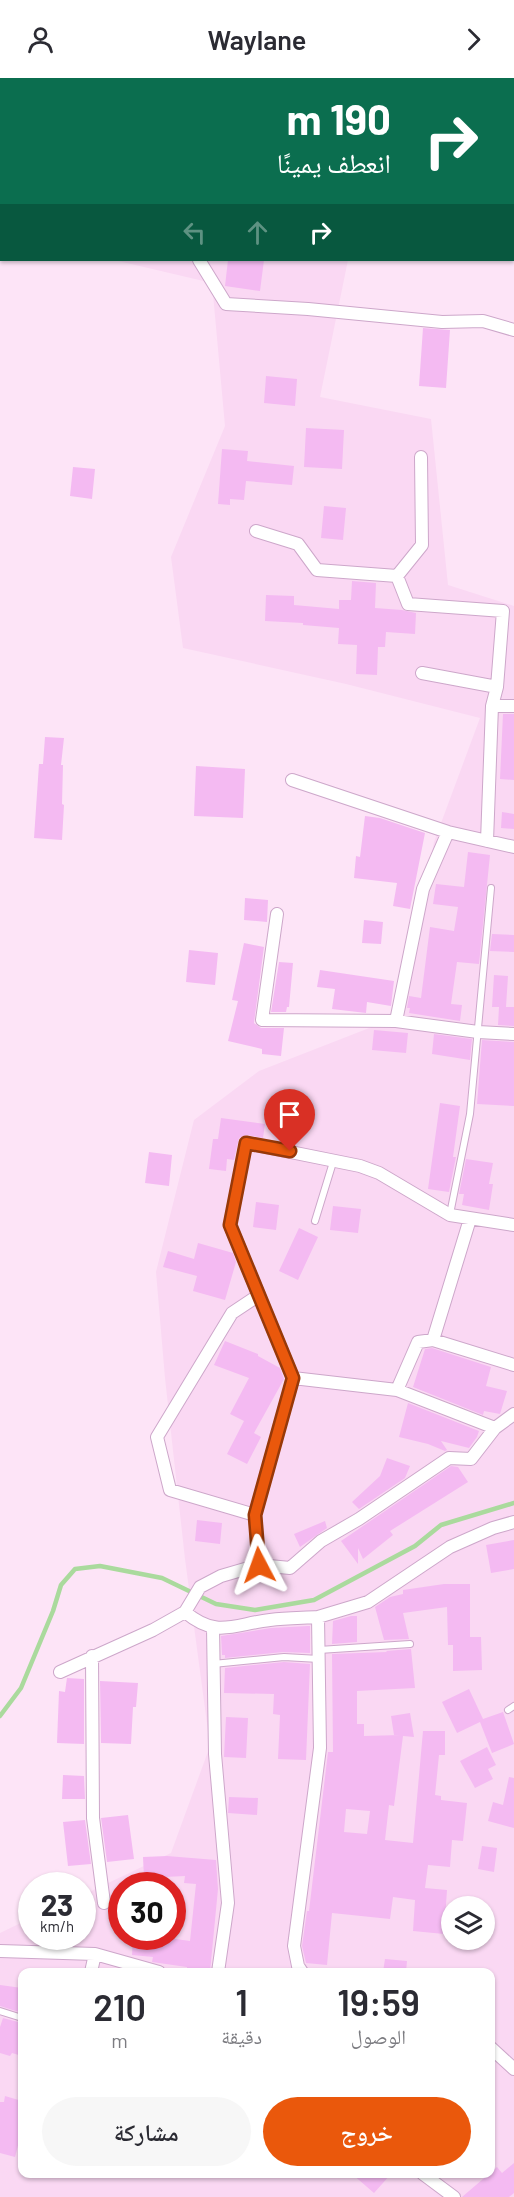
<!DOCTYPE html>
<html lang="ar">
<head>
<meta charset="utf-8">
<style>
	:root { --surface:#fff; --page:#f7f7f7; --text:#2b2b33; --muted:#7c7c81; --accent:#ea580c }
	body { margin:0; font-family:Barlow,"Noto Naskh Arabic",sans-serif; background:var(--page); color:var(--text); direction:rtl; height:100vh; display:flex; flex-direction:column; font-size:22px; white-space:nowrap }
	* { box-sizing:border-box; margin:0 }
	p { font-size:20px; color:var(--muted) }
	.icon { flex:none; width:33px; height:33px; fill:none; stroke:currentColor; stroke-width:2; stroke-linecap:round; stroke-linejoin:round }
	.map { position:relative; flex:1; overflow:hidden; direction:ltr }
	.side { position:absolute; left:18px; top:1890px; width:477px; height:210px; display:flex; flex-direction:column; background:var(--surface); border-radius:12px; box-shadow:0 2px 4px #0004; direction:rtl }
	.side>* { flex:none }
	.banner { position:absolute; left:0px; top:0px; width:514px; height:183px; box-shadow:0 2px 4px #0004; direction:rtl; background:#0b6e4f; color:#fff; overflow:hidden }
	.fabs { position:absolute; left:441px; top:1818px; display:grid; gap:12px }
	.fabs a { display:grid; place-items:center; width:54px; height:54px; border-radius:50%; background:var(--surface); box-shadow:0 2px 4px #0004; font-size:30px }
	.speed { position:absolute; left:18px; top:1794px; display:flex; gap:12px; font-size:30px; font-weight:700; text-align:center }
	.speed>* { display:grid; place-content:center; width:78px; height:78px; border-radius:50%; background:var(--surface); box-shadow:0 2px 4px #0004; line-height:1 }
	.speed small { font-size:15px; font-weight:400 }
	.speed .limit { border:9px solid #d22; background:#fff; color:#111 }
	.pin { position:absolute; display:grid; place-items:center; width:51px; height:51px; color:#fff; margin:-62px -26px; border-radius:50% 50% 50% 0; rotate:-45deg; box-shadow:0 0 6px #0007 }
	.pin .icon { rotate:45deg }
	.me { position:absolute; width:66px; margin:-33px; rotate:356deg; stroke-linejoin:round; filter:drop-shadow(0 0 4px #0008) }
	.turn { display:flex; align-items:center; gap:21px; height:126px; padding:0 24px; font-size:27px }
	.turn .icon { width:78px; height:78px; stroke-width:2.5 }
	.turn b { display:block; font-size:42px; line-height:51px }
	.lanes { display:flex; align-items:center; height:57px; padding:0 24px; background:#0003; justify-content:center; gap:30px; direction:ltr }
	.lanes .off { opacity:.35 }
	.eta { display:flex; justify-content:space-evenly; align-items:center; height:102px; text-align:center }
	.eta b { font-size:36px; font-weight:600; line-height:42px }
	.action { display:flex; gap:12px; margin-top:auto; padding:12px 24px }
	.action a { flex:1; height:69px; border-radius:36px; background:var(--accent); color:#fff; font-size:24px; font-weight:600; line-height:69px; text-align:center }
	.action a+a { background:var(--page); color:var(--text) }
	header { display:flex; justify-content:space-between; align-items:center; height:78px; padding:0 24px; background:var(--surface); font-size:27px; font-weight:600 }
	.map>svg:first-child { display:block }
	.residential { fill:#fad8f3; fill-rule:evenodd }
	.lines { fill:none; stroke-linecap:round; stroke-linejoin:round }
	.stream { stroke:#aada9d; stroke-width:4.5 }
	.building { fill:#f4baf2; fill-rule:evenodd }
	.lane-casing { stroke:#cda7ca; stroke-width:8 }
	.street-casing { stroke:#cda7ca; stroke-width:14 }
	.lane { stroke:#fff; stroke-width:6 }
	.street { stroke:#fff; stroke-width:12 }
	.route-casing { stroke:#983908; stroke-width:15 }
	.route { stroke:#ea580c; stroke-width:10 }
</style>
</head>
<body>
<header><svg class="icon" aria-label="forward" viewBox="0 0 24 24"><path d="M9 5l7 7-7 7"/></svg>Waylane<svg class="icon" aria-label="person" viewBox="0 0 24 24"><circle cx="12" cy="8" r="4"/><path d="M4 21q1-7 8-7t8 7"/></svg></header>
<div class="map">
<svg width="514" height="2119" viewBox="0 0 514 2119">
	<rect width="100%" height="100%" fill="#fde4f7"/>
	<path class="residential" d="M 114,182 L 348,182 L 320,319 L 431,341 L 448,507 L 514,528 L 514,2119 L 0,2119 L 0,1855 L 31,1840 L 32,1858 L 82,1858 L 83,1817 L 171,1775 L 210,1668 L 185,1481 L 165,1300 L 156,1194 L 194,1042 L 259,993 L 400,938 L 434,764 L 480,640 L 346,606 L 183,570 L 171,479 L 225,348 L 212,205 ZM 122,1808 L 172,1808 L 172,1858 L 122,1858 ZM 452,1828 L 484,1828 L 484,1862 L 452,1862 ZM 22,1894 L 490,1894 L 490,2096 L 22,2096 Z"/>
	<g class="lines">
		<path class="stream" d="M 0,1638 L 21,1610 L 53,1533 L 61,1507 L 75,1491 L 100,1488 L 162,1500 L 216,1526 L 255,1532 L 314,1522 L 415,1468 L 441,1447 L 514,1425"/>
	</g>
	<path class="building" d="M 228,182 L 264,182 L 260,213 L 225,208 Z
		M 423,250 L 450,252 L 446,310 L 419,308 Z
		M 266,298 L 297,301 L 295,328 L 264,325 Z
		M 306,350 L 344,352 L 342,391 L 304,389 Z
		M 222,371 L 248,373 L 247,383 L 294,388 L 292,407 L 246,403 L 244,422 L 230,421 L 230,427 L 218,426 Z
		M 73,389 L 95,391 L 92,421 L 70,418 Z
		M 324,428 L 346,430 L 343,462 L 321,460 Z
		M 352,503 L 376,505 L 375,530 L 402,532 L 416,535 L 415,556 L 386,554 L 385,569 L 378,569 L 377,597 L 356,596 L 357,567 L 338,566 L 339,550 L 303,547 L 303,545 L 265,543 L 266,517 L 294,518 L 294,527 L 339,531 L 339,522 L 351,522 Z
		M 503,636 L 514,636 L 514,702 L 500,701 Z
		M 45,659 L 64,660 L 61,687 L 63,687 L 62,726 L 64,727 L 62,762 L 34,760 L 39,686 L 43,686 Z
		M 196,688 L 245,691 L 243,740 L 194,738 Z
		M 502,734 L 514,736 L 514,751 L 501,750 Z
		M 365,738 L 380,740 L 425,755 L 410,831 L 393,828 L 397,805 L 354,800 L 356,778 L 360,779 Z
		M 468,774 L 490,777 L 479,886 L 457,884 L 451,926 L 462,927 L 460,943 L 409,935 L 410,930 L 407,930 L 409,918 L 421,920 L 430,849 L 454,853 L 458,829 L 433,826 L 436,806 L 464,809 Z
		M 245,820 L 268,822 L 267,844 L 244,842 Z
		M 364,842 L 383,844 L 381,866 L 362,865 Z
		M 492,856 L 514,857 L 514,874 L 490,873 Z
		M 244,865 L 264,869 L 254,945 L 261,950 L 284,950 L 281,978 L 262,976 L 262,971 L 228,963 L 238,923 L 232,922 Z
		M 189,872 L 218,875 L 215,907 L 186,904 Z
		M 279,884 L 293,885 L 289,929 L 287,929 L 286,934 L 271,934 Z
		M 320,892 L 394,903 L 391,928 L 367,924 L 366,935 L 332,931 L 335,911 L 317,909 Z
		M 494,897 L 508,898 L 506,929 L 514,929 L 514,948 L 498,947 L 499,929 L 492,929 Z
		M 374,952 L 408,955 L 406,975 L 372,972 Z
		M 434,956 L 472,961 L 470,982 L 432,976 Z
		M 482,962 L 514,964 L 514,1028 L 477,1026 Z
		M 440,1025 L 460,1028 L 453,1079 L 456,1079 L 449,1114 L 428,1111 Z
		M 221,1040 L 265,1046 L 263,1060 L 247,1057 L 239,1060 L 234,1082 L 227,1081 L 226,1093 L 209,1091 L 213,1061 L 218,1061 Z
		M 149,1074 L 172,1077 L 169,1108 L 145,1105 Z
		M 466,1081 L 493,1085 L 489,1106 L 493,1106 L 489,1132 L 462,1127 L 464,1116 L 459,1116 Z
		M 256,1124 L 279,1127 L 276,1152 L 253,1149 Z
		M 333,1128 L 361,1131 L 358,1155 L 330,1152 Z
		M 299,1150 L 318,1159 L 298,1202 L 279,1193 Z
		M 198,1165 L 233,1175 L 236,1184 L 225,1222 L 193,1213 L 197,1198 L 163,1189 L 168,1173 L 194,1181 Z
		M 225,1263 L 258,1276 L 258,1278 L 280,1290 L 284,1301 L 254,1355 L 261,1359 L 247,1386 L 227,1376 L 244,1343 L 230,1336 L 249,1300 L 214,1287 Z
		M 432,1270 L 491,1289 L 486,1308 L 507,1313 L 500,1336 L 484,1333 L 483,1337 L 413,1309 L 425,1271 Z
		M 408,1325 L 479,1353 L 477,1359 L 469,1370 L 441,1363 L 447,1372 L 445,1373 L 428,1366 L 399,1359 Z
		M 387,1380 L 410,1388 L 405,1400 L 359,1431 L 352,1424 L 380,1398 Z
		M 451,1388 L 458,1389 L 468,1404 L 390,1453 L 393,1457 L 363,1481 L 358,1470 L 358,1486 L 341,1463 Z
		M 197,1442 L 222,1445 L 220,1466 L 195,1463 Z
		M 325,1443 L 327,1450 L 300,1469 L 294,1456 Z
		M 514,1462 L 514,1491 L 491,1495 L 486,1467 Z
		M 444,1506 L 470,1506 L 470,1559 L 481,1559 L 482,1592 L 453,1593 L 453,1567 L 448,1567 L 447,1529 L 403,1535 L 409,1561 L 384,1562 L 375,1529 L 390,1519 L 403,1516 L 403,1512 Z
		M 351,1538 L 357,1538 L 357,1564 L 332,1566 L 333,1543 Z
		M 308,1548 L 310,1548 L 310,1575 L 283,1574 L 225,1580 L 225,1577 L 222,1577 L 221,1558 L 271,1550 Z
		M 411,1571 L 415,1610 L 357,1613 L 357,1646 L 364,1646 L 364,1658 L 401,1657 L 394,1657 L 391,1638 L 410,1635 L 414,1659 L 403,1658 L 394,1728 L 389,1727 L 385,1762 L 413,1765 L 423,1653 L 445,1653 L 445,1677 L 439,1677 L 435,1717 L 441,1718 L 441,1722 L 467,1725 L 463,1763 L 452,1762 L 450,1789 L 428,1787 L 425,1810 L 447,1812 L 444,1856 L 413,1853 L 415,1822 L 393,1819 L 390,1841 L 332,1835 L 327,1887 L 306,1885 L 302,1868 L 307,1833 L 309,1833 L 328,1674 L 333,1674 L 332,1576 L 387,1574 L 386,1573 ZM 346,1731 L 370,1733 L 367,1756 L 344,1754 Z
		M 284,1584 L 310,1586 L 306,1682 L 278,1681 L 280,1637 L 273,1636 L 274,1616 L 224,1615 L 225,1590 Z
		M 67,1600 L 84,1601 L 84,1666 L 57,1665 L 59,1613 L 65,1614 Z
		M 100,1603 L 138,1605 L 136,1629 L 133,1629 L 131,1666 L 101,1665 Z
		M 469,1611 L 483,1641 L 503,1634 L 514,1666 L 492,1675 L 480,1644 L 457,1655 L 442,1624 Z
		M 226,1639 L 248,1640 L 246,1680 L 224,1679 Z
		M 487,1669 L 496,1687 L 488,1691 L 493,1701 L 475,1710 L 460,1683 Z
		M 63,1697 L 84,1698 L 85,1721 L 62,1721 Z
		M 509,1699 L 514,1700 L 514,1750 L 488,1743 L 493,1724 L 503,1727 Z
		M 229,1719 L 258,1720 L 257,1737 L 228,1735 Z
		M 128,1737 L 134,1781 L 107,1784 L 101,1740 Z
		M 85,1742 L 91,1786 L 68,1788 L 63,1744 Z
		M 482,1768 L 497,1770 L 494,1794 L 478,1791 Z
		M 167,1778 L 216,1782 L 218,1811 L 210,1894 L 187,1894 L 187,1889 L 152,1884 L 153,1879 L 132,1877 L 133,1858 L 154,1858 L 190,1863 L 196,1806 L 184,1805 L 185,1798 L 144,1800 L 143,1779 Z
		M 385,1881 L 407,1883 L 406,1894 L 383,1894 Z
		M 0,1907 L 22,1910 L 22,1935 L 0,1928 Z
		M 3,1940 L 22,1945 L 22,1978 L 12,1975 L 10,1978 L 0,1975 L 0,1949 Z
		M 5,2018 L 22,2023 L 22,2052 L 15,2079 L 0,2075 L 0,2024 L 4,2024 Z
		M 514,2085 L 514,2115 L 509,2119 L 462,2119 L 497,2089 L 502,2095 Z
		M 352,2096 L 391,2096 L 374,2115 Z"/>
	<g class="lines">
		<defs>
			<path id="lane" d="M 329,2 L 329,0
				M 450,1136 L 470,1036 L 491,810
				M 315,1143 L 334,1081
				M 319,1572 L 410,1566
				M 213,1586 L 284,1579 L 319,1581
				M 508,1632 L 514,1628
				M 0,1933 L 22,1940"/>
			<path id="street" d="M 396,2 L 397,0
				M 199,182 L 226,226 L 308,231 L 442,244 L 483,243 L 514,252
				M 256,453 L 298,466 L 317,492 L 397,498 L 408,526 L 503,533 L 497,609 L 492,628 L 487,763
				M 397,498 L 422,467 L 421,379
				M 422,595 L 497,609
				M 492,628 L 514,628
				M 292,702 L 448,754 L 514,769
				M 277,836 L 262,942 L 396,943 L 478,954 L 514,956
				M 396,943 L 423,811 L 448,754
				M 259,1217 L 232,1235 L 157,1359 L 170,1412 L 255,1437 L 293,1300 L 397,1312 L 495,1350
				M 433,1262 L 470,1141
				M 293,1300 L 230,1147 L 246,1065 L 360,1088 L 379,1095 L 450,1137 L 514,1147
				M 397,1312 L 418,1264 L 433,1262 L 514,1287
				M 255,1437 L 259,1487 L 290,1490 L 321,1463 L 359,1441 L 449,1380 L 471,1381 L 495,1350 L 514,1336
				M 185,1534 C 217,1561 234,1546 270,1542 C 286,1540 302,1540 318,1539
				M 213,1550 L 215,1676 L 228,1825 L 218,1894
				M 92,1578 L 93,1740 L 104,1825
				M 60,1594 L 153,1552 L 185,1534 L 200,1509 L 221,1498 L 259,1487
				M 0,1873 L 95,1876 L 159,1894
				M 91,1894 L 95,1876
				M 302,1894 L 298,1888 L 294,1868 L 320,1670 L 318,1539 L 368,1524 L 450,1469 L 493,1450 L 514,1444
				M 490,1969 L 514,1991
				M 423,2096 L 454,2119"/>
		</defs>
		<use href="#lane" class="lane-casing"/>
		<use href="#street" class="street-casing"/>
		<use href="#lane" class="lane"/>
		<use href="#street" class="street"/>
	</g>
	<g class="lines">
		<defs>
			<path id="route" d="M 259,1487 L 255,1437 L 293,1300 L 230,1147 L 246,1065 L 290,1073"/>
		</defs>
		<use href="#route" class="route-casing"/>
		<use href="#route" class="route"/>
	</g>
</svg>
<div class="fabs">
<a><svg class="icon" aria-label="layers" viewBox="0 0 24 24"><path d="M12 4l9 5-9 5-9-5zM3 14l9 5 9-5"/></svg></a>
</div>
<div class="speed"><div>23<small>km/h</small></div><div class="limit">30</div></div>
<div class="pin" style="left:290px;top:1073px;background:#d93025"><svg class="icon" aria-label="arrive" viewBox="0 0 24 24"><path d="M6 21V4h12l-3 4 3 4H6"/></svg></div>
<svg class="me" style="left:259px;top:1487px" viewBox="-20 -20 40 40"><path d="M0-17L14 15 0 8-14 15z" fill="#ea580c" stroke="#fff" stroke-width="4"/></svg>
<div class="banner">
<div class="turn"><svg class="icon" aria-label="right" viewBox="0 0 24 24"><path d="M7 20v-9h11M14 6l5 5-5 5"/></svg><div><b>190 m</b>انعطف يمينًا</div></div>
<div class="lanes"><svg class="icon off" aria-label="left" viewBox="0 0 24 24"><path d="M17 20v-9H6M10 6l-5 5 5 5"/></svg><svg class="icon off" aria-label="ahead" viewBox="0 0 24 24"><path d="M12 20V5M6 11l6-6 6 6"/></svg><svg class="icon" aria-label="right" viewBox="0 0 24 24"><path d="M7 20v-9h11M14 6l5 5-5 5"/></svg></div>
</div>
<section class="side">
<div class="eta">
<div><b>19:59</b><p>الوصول</p></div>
<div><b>1</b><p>دقيقة</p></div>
<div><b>210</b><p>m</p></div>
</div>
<div class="action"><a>خروج</a><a>مشاركة</a></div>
</section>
</div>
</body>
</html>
